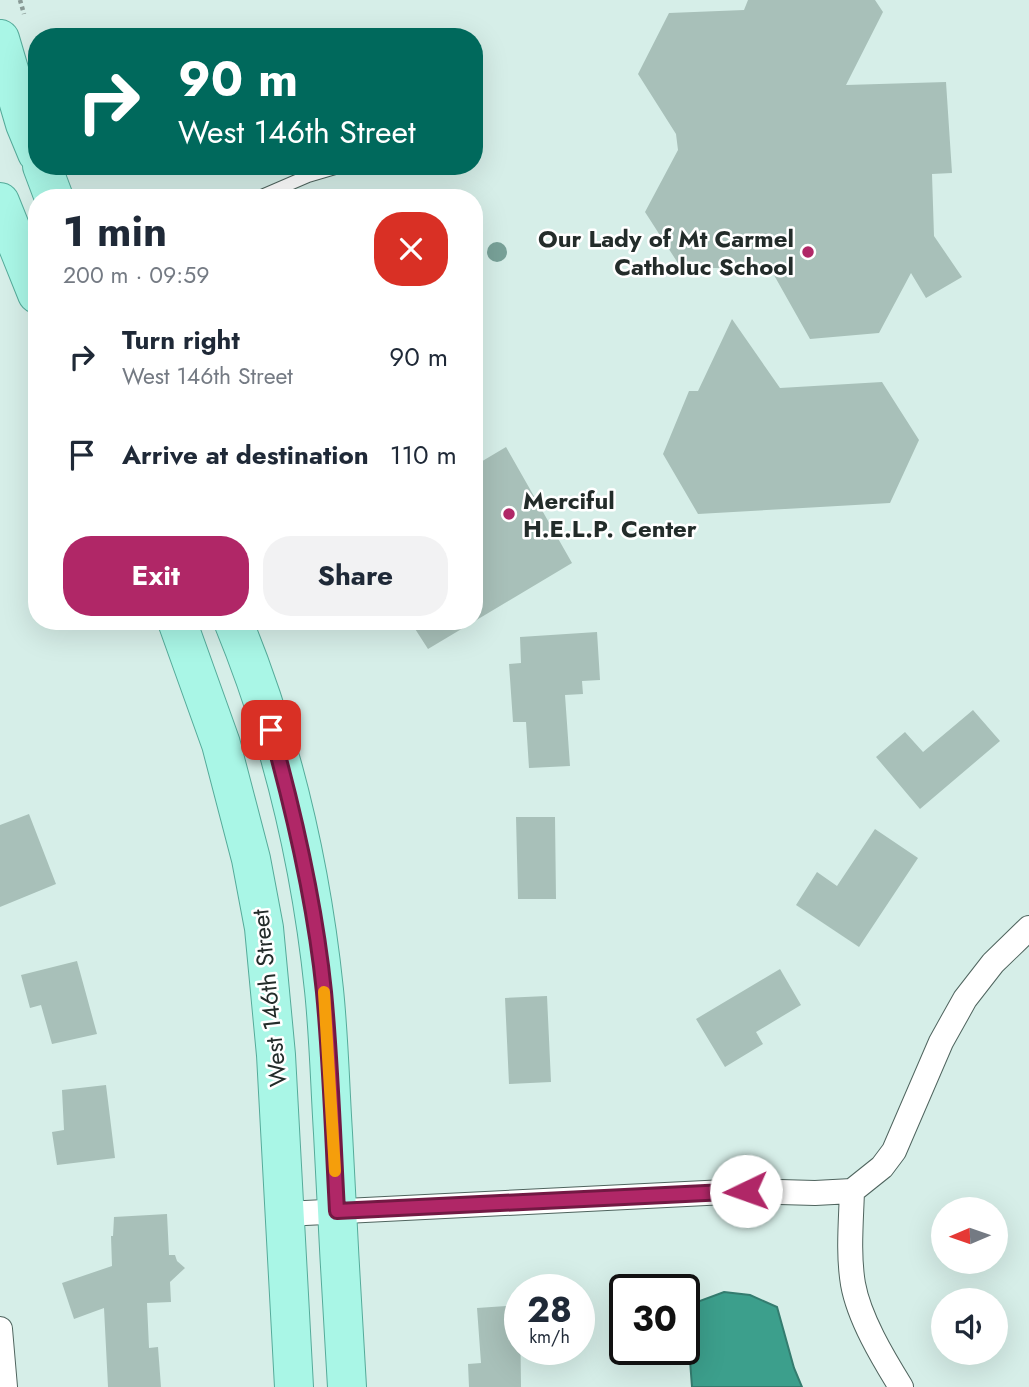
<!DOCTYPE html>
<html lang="en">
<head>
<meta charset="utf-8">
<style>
	:root { --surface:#fff; --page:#f2f2f3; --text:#1f2937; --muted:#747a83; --accent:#b02767 }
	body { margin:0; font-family:Jost,sans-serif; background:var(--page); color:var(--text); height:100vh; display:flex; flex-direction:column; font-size:26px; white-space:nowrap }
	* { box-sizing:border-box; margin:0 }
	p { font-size:23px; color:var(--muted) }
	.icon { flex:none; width:38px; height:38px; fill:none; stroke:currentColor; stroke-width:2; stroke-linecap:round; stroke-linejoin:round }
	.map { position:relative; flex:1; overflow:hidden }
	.sheet { position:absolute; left:28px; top:189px; width:455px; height:441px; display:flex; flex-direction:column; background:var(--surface); border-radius:28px; box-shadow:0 7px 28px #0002 }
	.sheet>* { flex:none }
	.top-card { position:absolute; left:28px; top:28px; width:455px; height:147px; border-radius:28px; box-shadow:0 7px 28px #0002; background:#00695c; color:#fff; overflow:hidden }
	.needle { width:46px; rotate:268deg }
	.fabs { position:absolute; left:931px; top:1197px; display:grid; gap:14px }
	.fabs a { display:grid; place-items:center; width:77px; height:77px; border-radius:50%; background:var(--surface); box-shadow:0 7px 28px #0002; font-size:35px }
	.speed { position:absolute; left:504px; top:1274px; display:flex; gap:14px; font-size:35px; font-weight:700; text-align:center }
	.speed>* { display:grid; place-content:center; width:91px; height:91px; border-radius:50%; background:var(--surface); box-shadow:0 7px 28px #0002; line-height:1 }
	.speed small { font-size:18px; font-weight:400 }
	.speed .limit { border:4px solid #111; border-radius:10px; background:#fff; color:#111 }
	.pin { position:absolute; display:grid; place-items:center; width:60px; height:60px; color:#fff; margin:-30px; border-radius:14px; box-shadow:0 4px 10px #0006 }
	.me { position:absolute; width:77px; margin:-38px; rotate:267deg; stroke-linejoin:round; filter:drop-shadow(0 0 5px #0008) }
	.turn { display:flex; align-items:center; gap:24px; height:147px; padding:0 35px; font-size:32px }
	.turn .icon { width:91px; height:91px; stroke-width:2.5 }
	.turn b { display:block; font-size:49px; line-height:60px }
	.round { display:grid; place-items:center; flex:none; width:74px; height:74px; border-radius:28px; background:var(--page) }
	.head { display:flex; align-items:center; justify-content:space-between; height:119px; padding:0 35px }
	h1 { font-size:42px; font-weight:700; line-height:52px }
	.action { display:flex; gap:14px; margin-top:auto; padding:14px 35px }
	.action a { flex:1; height:80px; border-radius:28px; background:var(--accent); color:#fff; font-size:28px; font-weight:700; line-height:80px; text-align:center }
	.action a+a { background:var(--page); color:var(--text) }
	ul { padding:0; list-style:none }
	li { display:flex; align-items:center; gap:21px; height:98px; padding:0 35px }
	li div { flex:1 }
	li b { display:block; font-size:26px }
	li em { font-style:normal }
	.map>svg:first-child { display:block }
	.water { fill:#3c9f8c; stroke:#347c6f; stroke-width:2 }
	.building { fill:#a8c0b9 }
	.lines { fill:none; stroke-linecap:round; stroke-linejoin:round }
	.lane-casing { stroke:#4f645e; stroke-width:14 }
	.street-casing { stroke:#4f645e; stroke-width:26 }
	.primary-casing { stroke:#55ab9a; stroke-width:40 }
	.path { stroke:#889995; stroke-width:4.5; stroke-dasharray:3.5 3.5; stroke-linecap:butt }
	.lane { stroke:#fff; stroke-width:12 }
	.street { stroke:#fff; stroke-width:24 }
	.primary { stroke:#a9f6e6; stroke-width:38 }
	.tree { fill:#78a198 }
	.route-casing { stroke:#721943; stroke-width:18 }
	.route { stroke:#b02767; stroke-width:12 }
	.slow { stroke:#f59e0b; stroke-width:12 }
	.poi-dot { fill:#b02767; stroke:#fff; stroke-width:2.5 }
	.labels { text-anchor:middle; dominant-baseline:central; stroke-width:5; stroke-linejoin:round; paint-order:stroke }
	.poi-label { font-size:24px; font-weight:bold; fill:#232c2a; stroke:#fff; text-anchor:end }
	.street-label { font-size:24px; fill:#232c2a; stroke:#fff }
</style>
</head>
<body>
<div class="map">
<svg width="1029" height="1387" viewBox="0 0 1029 1387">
	<rect width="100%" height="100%" fill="#d6eee8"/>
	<path class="water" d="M 724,1292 L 750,1295 L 777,1307 L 794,1368 L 802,1387 L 692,1387 L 687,1320 L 697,1302 Z"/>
	<path class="building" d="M 748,0 L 875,0 L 883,12 L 846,85 L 946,82 L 952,173 L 932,174 L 934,236 L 962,277 L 926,298 L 911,273 L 879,333 L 810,339 L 770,268 L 709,268 L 683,271 L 645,212 L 678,150 L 676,134 L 638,74 L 669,13 L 744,10 Z
		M 732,319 L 780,388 L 882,382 L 919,440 L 890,503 L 698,514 L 663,454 L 689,391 L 698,391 Z
		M 506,447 L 572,563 L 428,649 L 410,621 L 474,621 L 474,466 Z
		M 597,632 L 600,680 L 582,681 L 583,694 L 565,695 L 570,766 L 529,768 L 526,722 L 513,722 L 509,664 L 521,663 L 520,637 Z
		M 973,710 L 1000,741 L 920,809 L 876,757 L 905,732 L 923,752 Z
		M 29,814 L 56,884 L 0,907 L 0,825 Z
		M 516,817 L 555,817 L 556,899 L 518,899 Z
		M 875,829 L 918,858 L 859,947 L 796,905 L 817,872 L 837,886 Z
		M 77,961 L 97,1034 L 52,1044 L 41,1005 L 30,1008 L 21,975 Z
		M 780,969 L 801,1005 L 756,1032 L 763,1044 L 725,1067 L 696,1019 Z
		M 547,996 L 551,1082 L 509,1084 L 505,998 Z
		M 106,1085 L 115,1158 L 57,1165 L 52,1132 L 64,1130 L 62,1090 Z
		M 167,1214 L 169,1255 L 175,1255 L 177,1261 L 185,1268 L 170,1282 L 171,1302 L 147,1303 L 149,1348 L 158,1347 L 161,1387 L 108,1387 L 104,1308 L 74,1319 L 62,1283 L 112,1266 L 111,1236 L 113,1236 L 114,1217 Z
		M 520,1305 L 521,1387 L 469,1387 L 468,1364 L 481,1363 L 477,1308 Z"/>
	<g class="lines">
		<defs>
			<path id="lane" d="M 257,198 L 308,176 L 342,166"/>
			<path id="street" d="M 852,1191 C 851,1222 848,1254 853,1284 C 859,1318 883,1358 901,1387
				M 285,1214 L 746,1191 L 815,1193 L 852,1191 L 882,1167 L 894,1151 L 941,1042 L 965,999 L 993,963 L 1029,928
				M 0,1329 L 5,1387"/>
			<path id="primary" d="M 0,39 L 25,124 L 37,153
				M 42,166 L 54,198
				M 0,202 L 37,294
				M 177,621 L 221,744 L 251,859 L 264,928 L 276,1055 L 294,1387
				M 233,621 C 281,738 311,865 324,990 C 329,1038 330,1086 333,1133 C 337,1218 342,1302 347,1387"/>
		</defs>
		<use href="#lane" class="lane-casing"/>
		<use href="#street" class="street-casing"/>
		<use href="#primary" class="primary-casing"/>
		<path class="path" d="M 20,0 L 24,14"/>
		<use href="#lane" class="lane"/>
		<use href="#street" class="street"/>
		<use href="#primary" class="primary"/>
	</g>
	<circle class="tree" cx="497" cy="252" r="10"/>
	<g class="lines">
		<defs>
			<path id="route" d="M 271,730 C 295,816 315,903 324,992 C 331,1065 333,1138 337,1211 L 746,1191"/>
		</defs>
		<use href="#route" class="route-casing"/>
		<use href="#route" class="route"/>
		<path class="slow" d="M 324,992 L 335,1171"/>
	</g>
	<g class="poi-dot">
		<circle cx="808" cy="252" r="7"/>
		<circle cx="509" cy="514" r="7"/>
	</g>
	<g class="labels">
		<g class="poi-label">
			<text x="794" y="238">Our Lady of Mt Carmel<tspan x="794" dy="28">Catholuc School</tspan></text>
			<text x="523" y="500" text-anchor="start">Merciful<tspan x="523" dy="28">H.E.L.P. Center</tspan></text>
		</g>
		<g class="street-label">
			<text transform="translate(269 998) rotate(-96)">West 146th Street</text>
		</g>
	</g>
</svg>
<div class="fabs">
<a><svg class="needle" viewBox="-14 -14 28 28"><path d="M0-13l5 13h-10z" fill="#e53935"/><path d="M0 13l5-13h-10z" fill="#747a83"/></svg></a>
<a><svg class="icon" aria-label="sound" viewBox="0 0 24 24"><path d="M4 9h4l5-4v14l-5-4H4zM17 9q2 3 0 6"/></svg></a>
</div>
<div class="speed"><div>28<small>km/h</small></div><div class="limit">30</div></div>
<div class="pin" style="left:271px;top:730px;background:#d93025"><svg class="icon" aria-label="arrive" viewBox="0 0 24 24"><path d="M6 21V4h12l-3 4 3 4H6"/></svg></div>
<svg class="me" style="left:746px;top:1191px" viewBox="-20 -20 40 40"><circle r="19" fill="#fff"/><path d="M0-13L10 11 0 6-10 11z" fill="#b02767"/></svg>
<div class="top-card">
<div class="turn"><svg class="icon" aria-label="right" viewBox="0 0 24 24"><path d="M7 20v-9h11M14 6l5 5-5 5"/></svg><div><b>90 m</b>West 146th Street</div></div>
</div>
<section class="sheet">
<div class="head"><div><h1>1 min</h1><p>200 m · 09:59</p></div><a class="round" style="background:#d93025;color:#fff"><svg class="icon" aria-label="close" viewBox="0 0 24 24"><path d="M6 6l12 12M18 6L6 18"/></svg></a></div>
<ul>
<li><svg class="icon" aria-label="right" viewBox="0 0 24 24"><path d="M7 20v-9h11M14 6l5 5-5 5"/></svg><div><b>Turn right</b><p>West 146th Street</p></div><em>90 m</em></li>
<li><svg class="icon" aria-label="arrive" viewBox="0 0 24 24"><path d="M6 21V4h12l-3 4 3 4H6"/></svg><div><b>Arrive at destination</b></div><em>110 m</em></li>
</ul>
<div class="action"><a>Exit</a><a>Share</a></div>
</section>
</div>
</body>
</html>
